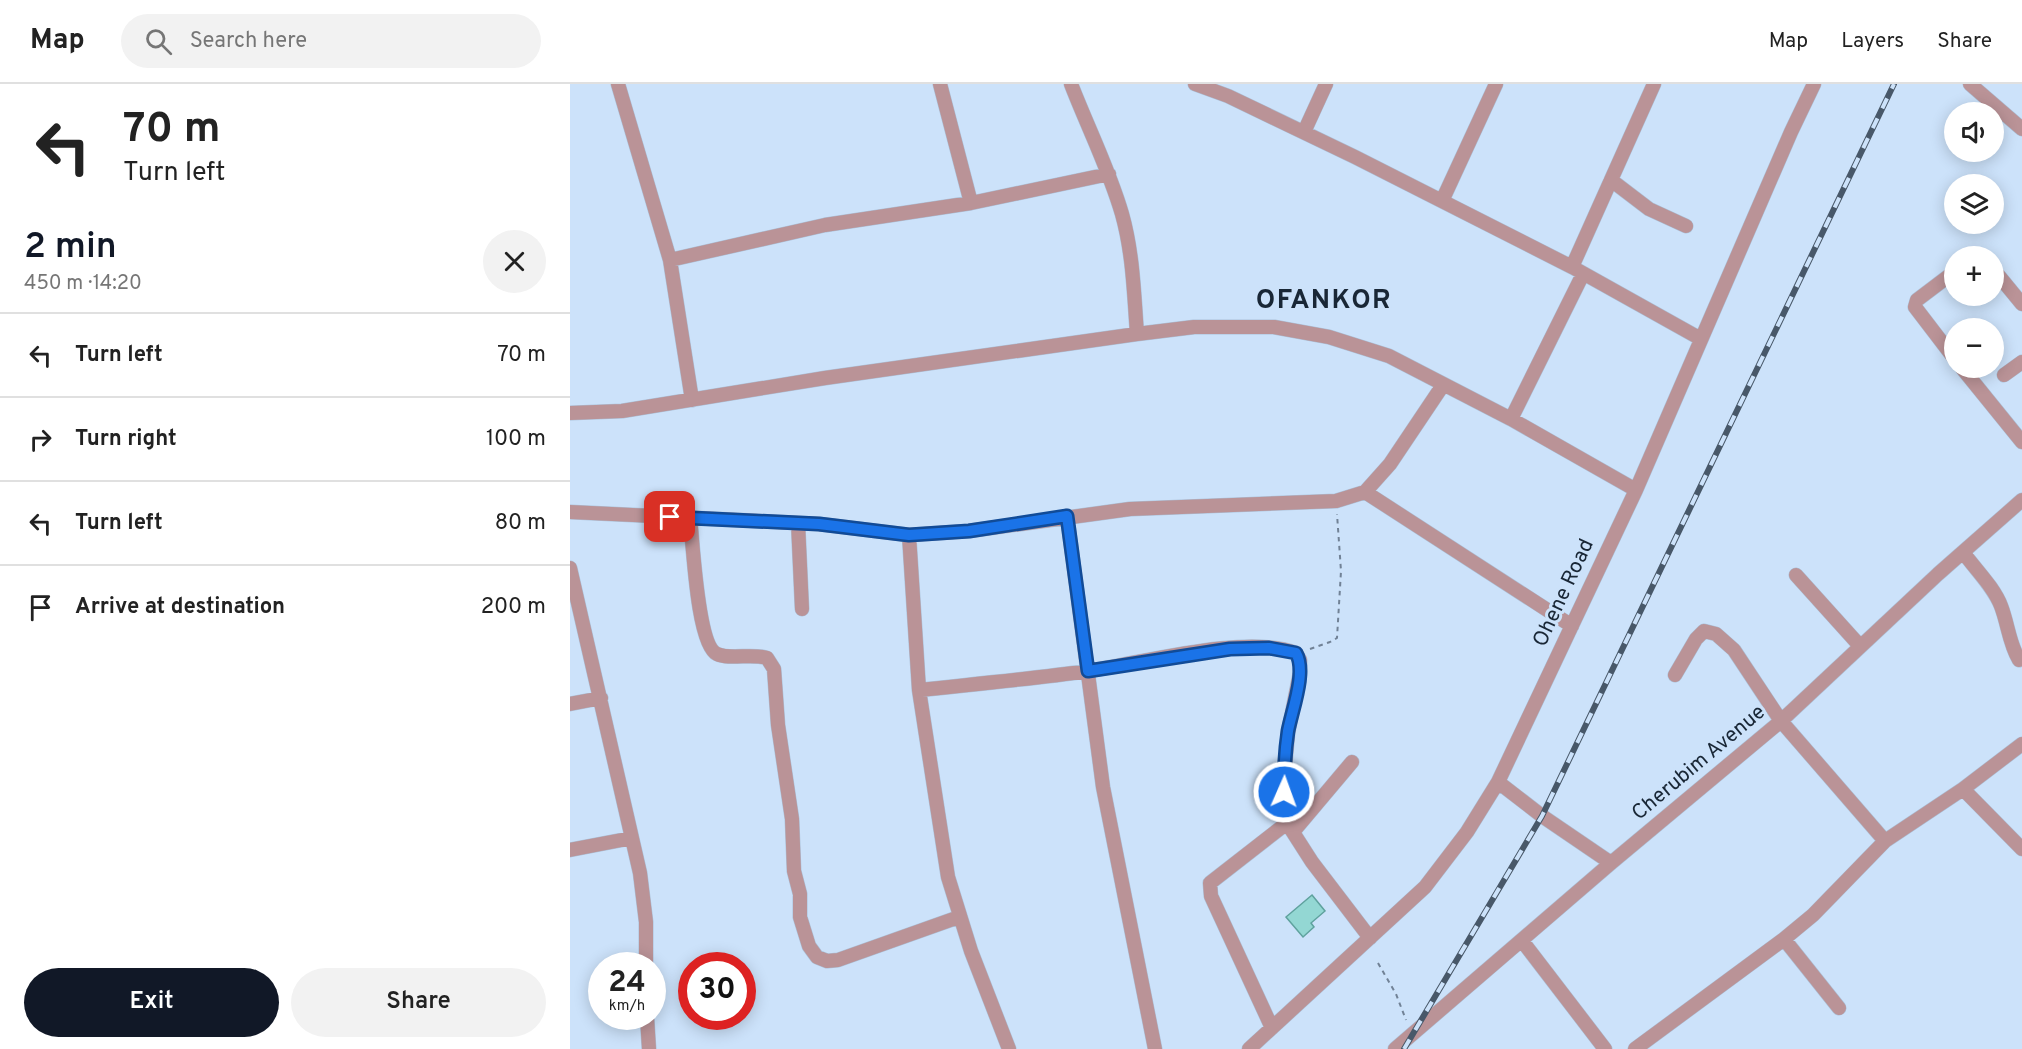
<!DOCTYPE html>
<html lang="en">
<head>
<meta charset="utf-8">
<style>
	:root { --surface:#fff; --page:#f2f2f2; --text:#222; --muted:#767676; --line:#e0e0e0; --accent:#111827 }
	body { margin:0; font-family:Overpass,sans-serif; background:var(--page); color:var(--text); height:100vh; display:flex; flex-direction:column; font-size:22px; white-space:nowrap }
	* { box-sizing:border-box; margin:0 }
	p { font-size:20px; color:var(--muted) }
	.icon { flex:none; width:33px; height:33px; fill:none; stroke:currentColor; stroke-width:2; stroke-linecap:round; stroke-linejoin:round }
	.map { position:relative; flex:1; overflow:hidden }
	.details { display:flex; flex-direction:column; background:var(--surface); width:570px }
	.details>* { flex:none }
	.guide { background:#fff; color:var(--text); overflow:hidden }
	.tools { position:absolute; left:1374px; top:18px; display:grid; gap:12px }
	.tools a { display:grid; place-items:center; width:60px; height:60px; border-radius:50%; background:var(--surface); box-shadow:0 3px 15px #0003; font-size:30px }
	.speed { position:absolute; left:18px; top:868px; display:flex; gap:12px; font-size:30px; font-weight:700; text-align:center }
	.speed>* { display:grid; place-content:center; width:78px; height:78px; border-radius:50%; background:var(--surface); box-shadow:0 3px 15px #0003; line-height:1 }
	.speed small { font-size:15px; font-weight:400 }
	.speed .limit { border:9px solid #d22; background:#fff; color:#111 }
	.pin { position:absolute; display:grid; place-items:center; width:51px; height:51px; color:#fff; margin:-26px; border-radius:12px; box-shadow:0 3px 9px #0006 }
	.me { position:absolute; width:66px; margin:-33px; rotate:2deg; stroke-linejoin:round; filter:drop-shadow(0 0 4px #0008) }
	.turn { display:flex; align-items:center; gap:21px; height:126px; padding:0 24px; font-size:27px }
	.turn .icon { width:78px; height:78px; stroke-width:2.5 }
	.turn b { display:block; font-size:42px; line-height:51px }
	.round { display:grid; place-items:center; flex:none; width:63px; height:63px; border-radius:32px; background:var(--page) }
	.summary { display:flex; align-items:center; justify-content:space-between; height:102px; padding:0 24px }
	h1 { font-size:36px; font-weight:600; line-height:45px; color:var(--accent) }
	.cta { display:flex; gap:12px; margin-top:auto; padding:12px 24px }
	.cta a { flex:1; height:69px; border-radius:36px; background:var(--accent); color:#fff; font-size:24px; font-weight:600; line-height:69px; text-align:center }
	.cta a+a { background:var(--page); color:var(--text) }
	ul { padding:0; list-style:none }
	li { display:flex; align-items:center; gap:18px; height:84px; padding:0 24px; border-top:2px solid var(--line) }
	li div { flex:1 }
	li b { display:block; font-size:22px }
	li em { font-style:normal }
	header { display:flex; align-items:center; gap:36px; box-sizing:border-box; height:84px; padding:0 30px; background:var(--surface); border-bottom:2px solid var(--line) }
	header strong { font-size:28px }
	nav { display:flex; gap:33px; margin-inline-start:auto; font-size:21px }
	.search { width:420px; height:54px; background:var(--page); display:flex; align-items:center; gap:15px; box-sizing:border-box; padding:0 21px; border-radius:33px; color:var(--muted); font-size:22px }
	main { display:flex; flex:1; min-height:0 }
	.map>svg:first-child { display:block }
	.building { fill:#93d7d3; stroke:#5fa29e; stroke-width:1.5 }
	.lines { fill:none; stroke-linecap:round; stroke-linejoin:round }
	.minor-casing { stroke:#acc0d7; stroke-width:15 }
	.path { stroke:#718296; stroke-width:2; stroke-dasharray:4.5 4.5; stroke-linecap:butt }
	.minor { stroke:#ba9397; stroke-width:14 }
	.rail-casing { stroke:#485869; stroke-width:6 }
	.rail { stroke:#cce2fa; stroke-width:4; stroke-dasharray:11; stroke-linecap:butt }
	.route-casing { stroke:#114b97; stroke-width:15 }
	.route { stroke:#1a73e8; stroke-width:10 }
	.labels { text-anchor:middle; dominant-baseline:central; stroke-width:6; stroke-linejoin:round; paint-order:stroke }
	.street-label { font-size:21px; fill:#192736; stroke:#cce2fa }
	.district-label { font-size:27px; font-weight:bold; letter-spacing:1.5px; fill:#192736; stroke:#cce2fa }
</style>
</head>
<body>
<header>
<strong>Map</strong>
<div class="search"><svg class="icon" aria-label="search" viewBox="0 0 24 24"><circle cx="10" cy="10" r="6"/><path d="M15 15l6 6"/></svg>Search here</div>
<nav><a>Map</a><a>Layers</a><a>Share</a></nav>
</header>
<main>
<section class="details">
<div class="guide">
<div class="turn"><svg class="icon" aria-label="left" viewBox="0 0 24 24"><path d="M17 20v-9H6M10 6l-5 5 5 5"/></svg><div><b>70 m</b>Turn left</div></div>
</div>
<div class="summary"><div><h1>2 min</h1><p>450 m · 14:20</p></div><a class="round"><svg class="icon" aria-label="close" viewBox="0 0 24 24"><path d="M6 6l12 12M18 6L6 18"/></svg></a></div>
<ul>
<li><svg class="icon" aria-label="left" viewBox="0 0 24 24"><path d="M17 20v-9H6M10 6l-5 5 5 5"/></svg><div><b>Turn left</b></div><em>70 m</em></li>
<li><svg class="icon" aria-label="right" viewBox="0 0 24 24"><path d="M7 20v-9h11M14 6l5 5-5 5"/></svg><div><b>Turn right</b></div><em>100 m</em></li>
<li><svg class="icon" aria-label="left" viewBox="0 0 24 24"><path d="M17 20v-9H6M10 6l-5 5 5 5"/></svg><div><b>Turn left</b></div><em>80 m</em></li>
<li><svg class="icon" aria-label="arrive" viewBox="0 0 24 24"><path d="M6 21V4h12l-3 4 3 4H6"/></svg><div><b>Arrive at destination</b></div><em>200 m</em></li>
</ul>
<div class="cta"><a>Exit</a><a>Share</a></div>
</section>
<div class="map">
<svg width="1452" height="965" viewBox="0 0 1452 965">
	<rect width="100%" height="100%" fill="#cce2fa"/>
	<path class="building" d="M 742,811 L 755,827 L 741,839 L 744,843 L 733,853 L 716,833 Z"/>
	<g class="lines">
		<defs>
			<path id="minor" d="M 48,0 L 100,176 L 122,316
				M 370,0 L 401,119
				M 501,0 C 518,44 539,85 552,130 C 563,169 564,210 567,250
				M 625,0 L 658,12 L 785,73 L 1002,183 L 1131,255
				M 1400,0 L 1452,45
				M 734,48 L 756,0
				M 1041,96 L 1079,125 L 1116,142
				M 872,117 L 926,0
				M 100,176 L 255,141 L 401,119 L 539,90
				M 1002,183 L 1084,0
				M 1424,186 L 1452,220
				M 1384,188 L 1347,216 L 1345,223 L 1384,274
				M 1392,284 L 1452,358
				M 1434,291 L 1452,278
				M 0,329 L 52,327 L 255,294 L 567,250 L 624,243 L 704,243 L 759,253 L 819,272 L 941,335 L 1066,406
				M 941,335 L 1013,190
				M 795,408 L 1002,542
				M 0,428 L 249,440 L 339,451 L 399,447 L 560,425 L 766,417 L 795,408 L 820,380 L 873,301
				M 497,432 L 533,703 L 585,965
				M 120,434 C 123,457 127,561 147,570 C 160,576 182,569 197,574 L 204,585 L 208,641 L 222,735 L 224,787 L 230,810 L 230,833 L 239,862 L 247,873 L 257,877 L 268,876 L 389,833
				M 228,439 L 232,525
				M 339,451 L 349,606 L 378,793 L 401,867 L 439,965
				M 1393,468 C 1405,485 1424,503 1431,522 C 1438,540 1439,559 1449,576
				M 0,484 L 70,789 L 76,838 L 76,882
				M 1226,491 L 1290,562
				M 1105,591 L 1126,555 L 1134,547 L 1146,550 L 1164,566 L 1211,637 L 1315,757
				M 349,606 C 405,600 462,595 518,587 C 573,579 675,550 726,569 L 730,576 L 730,589 L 718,649 L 714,692 L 717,739 L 742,778 L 800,854
				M 0,620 L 31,614
				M 928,698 L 972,732 L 1041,779
				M 1393,705 L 1452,765
				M 723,748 L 782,678
				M 0,766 L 62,754
				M 1214,855 L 1269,924
				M 953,858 L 1035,965
				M 77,933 L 79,965
				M 702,944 L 641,812 L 640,799 L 717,739
				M 679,965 L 855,803 L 897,748 L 928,698 L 1066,406 L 1221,48 L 1244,0
				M 825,965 L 1041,779 L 1211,637 L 1368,490 L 1452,416
				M 1065,965 L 1214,855 L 1243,831 L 1315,757 L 1393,705 L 1452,660"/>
		</defs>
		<use href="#minor" class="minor-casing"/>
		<path class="path" d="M 740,565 L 760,558 L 767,554 L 771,487 L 767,430
			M 808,879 L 826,910 L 836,936"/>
		<use href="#minor" class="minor"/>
		<defs>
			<path id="rail" d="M 834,965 L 972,732 L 1324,0"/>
		</defs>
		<use href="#rail" class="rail-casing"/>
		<use href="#rail" class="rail"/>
	</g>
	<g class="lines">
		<defs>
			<path id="route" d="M 100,433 L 249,440 L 339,451 L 399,447 L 497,432 L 518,587 L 660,565 L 699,564 L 726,569 C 737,588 722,626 718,647 C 715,667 714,688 714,708"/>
		</defs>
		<use href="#route" class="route-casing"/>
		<use href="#route" class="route"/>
	</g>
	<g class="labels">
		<g class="street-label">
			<text transform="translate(994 509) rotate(-65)">Ohene Road</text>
			<text transform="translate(1129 679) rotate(-40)">Cherubim Avenue</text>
		</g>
		<g class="district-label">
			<text x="754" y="217">OFANKOR</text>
		</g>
	</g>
</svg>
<div class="tools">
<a><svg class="icon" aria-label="sound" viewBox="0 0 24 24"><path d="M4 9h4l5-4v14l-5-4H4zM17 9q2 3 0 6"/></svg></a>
<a><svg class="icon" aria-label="layers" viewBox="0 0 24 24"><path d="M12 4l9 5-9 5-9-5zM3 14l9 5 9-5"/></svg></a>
<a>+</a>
<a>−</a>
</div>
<div class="speed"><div>24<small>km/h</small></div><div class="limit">30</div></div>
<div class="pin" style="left:100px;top:433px;background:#d93025"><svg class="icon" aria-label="arrive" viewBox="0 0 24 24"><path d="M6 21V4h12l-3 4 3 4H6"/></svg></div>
<svg class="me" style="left:714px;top:708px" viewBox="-20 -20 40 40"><circle r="17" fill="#1a73e8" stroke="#fff" stroke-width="3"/><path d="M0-11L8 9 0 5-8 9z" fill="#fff"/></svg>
</div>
</main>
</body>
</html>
